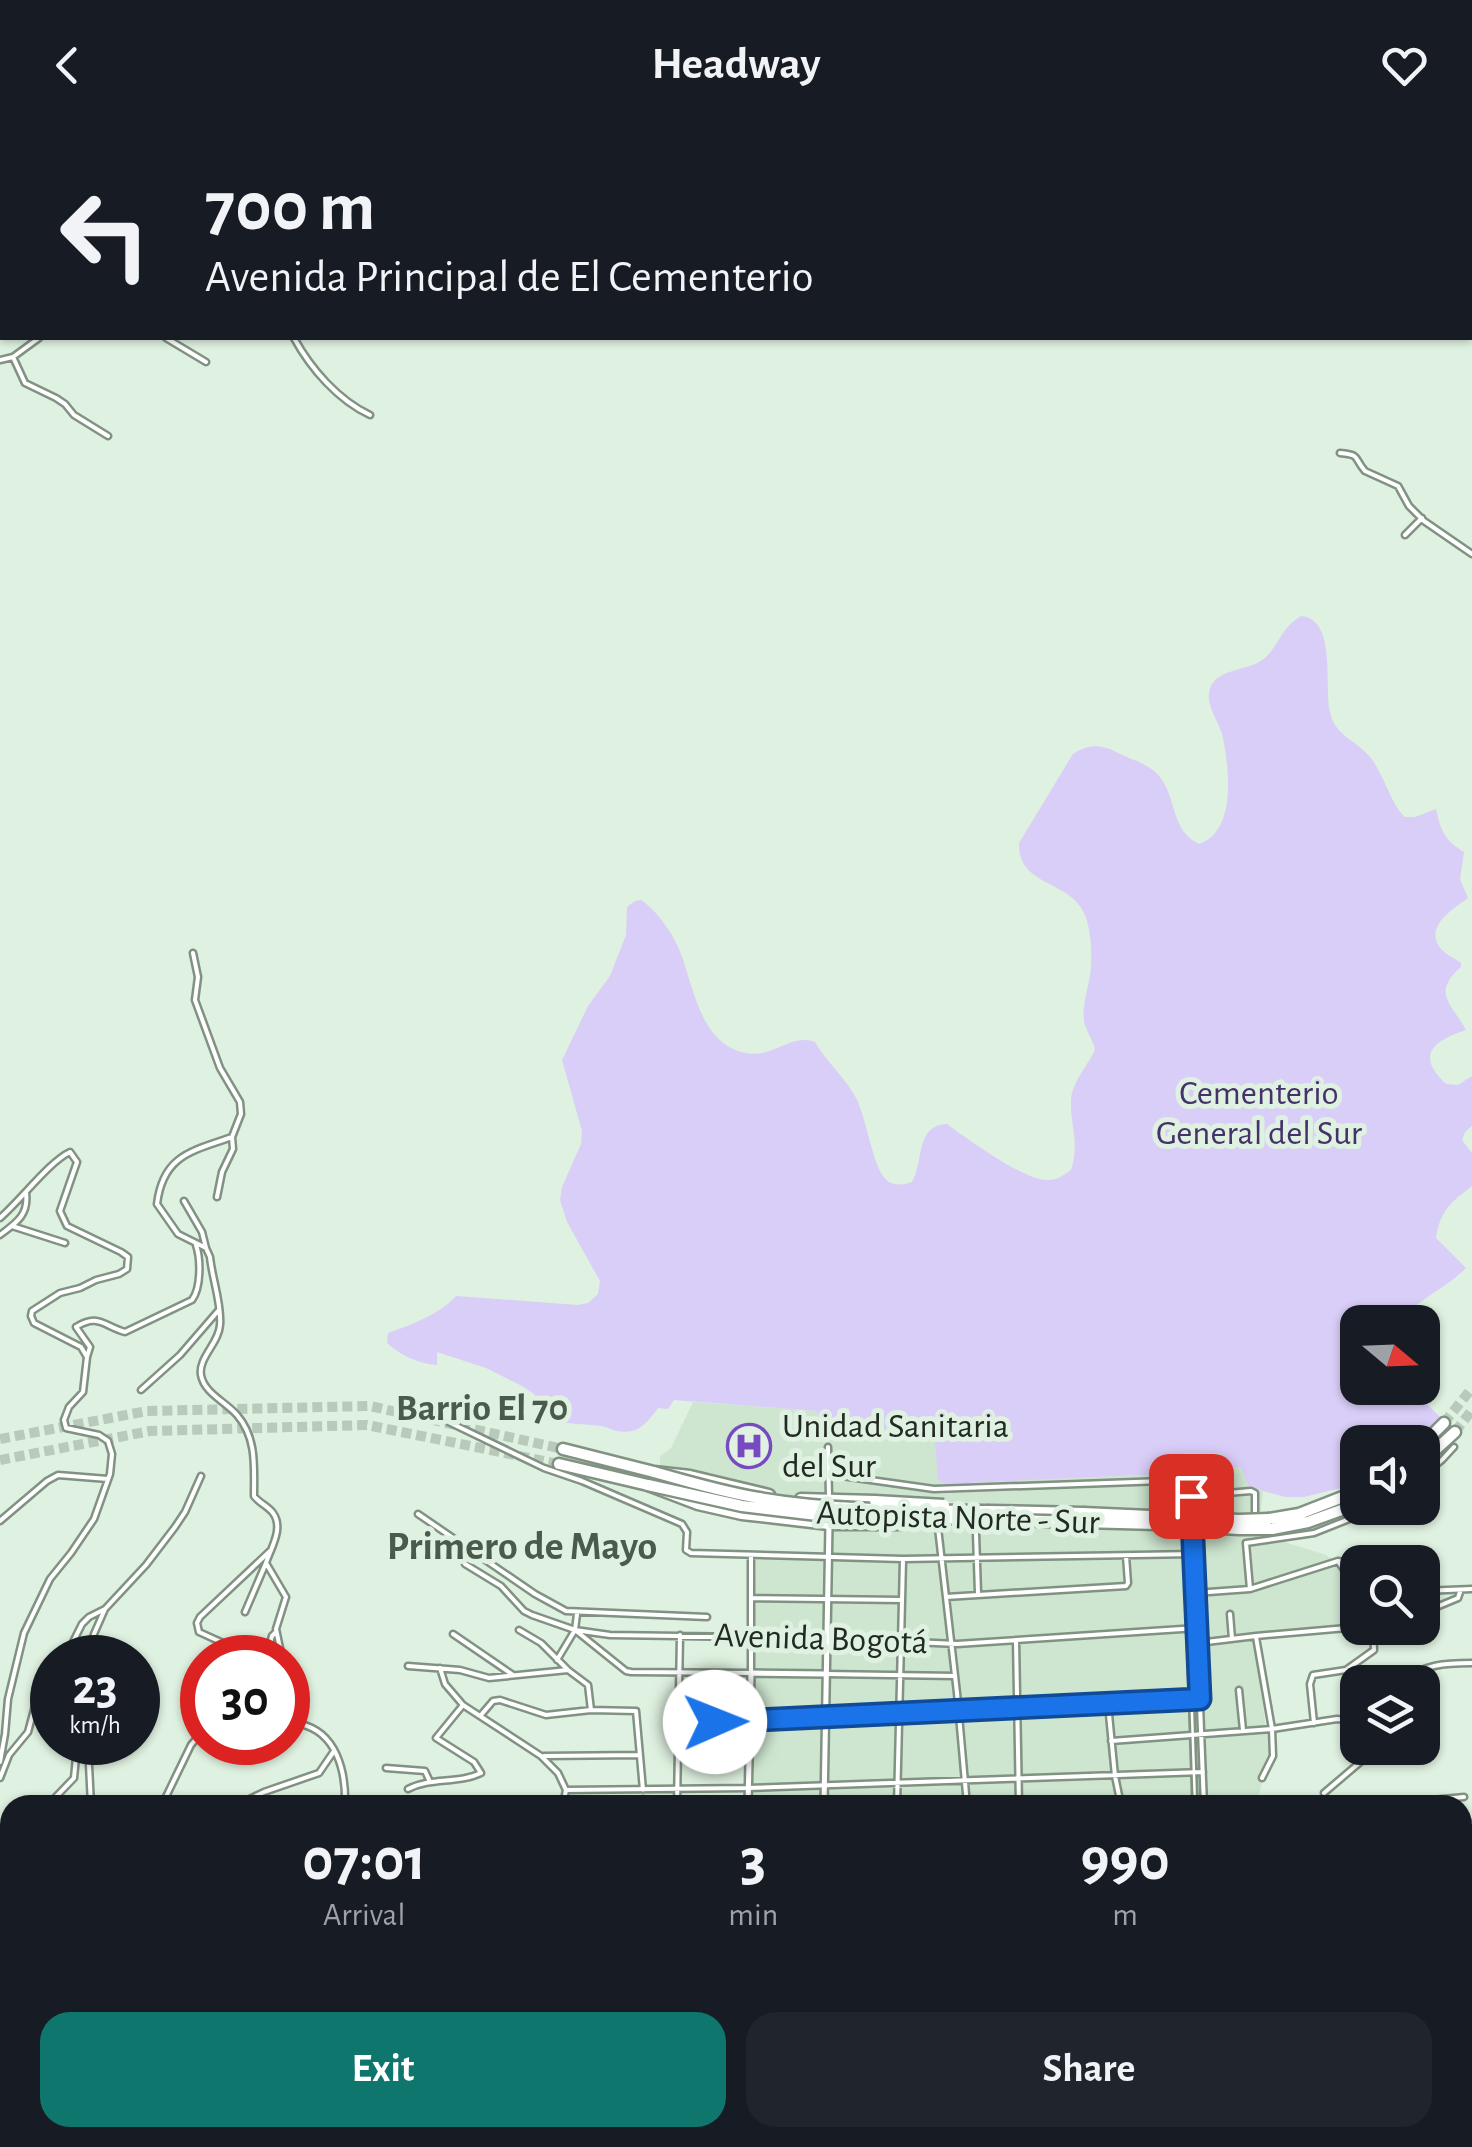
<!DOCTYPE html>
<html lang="en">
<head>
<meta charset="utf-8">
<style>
	:root { --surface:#171b24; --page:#20242c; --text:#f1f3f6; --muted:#9ea1a6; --accent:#0f766e }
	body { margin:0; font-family:"Alegreya Sans",sans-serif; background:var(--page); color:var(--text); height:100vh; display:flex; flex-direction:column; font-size:38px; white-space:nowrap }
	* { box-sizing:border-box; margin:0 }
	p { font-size:32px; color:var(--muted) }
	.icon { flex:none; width:55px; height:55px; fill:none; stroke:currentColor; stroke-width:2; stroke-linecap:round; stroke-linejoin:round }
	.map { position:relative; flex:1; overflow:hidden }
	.panel { position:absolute; left:0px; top:1665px; width:1472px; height:352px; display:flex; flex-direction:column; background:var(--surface); border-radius:30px 30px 0 0; box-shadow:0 2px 8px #0004 }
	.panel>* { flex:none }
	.banner { position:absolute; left:0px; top:0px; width:1472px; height:210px; box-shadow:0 2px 8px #0004; background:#171b24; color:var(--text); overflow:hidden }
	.needle { width:65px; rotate:109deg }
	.fabs { position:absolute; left:1340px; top:1175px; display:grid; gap:20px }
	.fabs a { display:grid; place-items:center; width:100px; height:100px; border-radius:20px; background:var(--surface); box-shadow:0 2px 8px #0004; font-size:50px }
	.speed { position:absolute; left:30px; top:1505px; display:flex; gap:20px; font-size:50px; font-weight:700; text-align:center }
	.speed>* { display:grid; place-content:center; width:130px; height:130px; border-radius:50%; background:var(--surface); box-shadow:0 2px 8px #0004; line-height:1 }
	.speed small { font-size:25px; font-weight:400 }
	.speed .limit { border:15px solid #d22; background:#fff; color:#111 }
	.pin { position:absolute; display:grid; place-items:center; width:85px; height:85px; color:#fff; margin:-42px; border-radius:20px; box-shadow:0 5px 15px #0006 }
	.me { position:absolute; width:110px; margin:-55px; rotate:89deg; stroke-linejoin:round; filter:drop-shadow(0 0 8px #0008) }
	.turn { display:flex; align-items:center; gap:35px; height:210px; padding:0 40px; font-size:45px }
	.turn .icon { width:130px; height:130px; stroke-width:2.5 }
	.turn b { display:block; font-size:70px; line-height:85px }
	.eta { display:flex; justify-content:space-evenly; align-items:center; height:170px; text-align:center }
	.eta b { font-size:60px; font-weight:700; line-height:70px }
	.button { display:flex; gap:20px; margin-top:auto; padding:20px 40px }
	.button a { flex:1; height:115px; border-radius:30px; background:var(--accent); color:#fff; font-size:40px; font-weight:700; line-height:115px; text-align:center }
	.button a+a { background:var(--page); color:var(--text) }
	header { display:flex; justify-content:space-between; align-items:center; height:130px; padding:0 40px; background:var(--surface); font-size:45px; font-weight:700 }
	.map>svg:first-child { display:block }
	.built { fill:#cee6d0 }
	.green { fill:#d9cef7 }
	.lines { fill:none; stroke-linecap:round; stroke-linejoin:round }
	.motorway-tunnel { stroke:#b9c9ba; stroke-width:10; stroke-dasharray:10 5; stroke-linecap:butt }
	.pedestrian-casing { stroke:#819282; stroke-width:8 }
	.minor-casing { stroke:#819282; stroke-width:9 }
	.tertiary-casing { stroke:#819282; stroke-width:10 }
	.motorway-casing { stroke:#819282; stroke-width:15 }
	.pedestrian { stroke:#fff; stroke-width:2.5 }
	.minor { stroke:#fff; stroke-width:4 }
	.tertiary { stroke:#fff; stroke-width:5 }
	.motorway { stroke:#fff; stroke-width:10 }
	.motorway-bridge-casing { stroke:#819282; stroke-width:15; stroke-linecap:butt }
	.motorway-bridge { stroke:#fff; stroke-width:10 }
	.route-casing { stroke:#114b97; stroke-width:25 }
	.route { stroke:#1a73e8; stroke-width:18 }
	.labels { text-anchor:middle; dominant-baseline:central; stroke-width:10; stroke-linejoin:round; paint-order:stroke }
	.park-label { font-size:35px; fill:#45326a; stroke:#dff1e0 }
	.poi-label { font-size:35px; fill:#232923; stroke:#dff1e0; text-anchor:start }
	.street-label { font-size:35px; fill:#232923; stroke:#dff1e0 }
	.neighbourhood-label { font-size:38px; font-weight:bold; fill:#4a5a4c; stroke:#dff1e0 }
	.quarter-label { font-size:40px; font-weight:bold; fill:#4a5a4c; stroke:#dff1e0 }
</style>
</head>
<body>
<header><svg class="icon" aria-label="back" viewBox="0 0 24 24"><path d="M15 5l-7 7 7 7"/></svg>Headway<svg class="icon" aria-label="heart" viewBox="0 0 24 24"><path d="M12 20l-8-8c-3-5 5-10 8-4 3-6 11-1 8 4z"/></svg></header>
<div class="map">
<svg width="1472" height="2017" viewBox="0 0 1472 2017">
	<rect width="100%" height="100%" fill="#dff1e0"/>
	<path class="built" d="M 693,1272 L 818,1281 L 935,1300 L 946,1354 L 1183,1343 L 1182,1323 L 1222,1323 L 1241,1336 L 1249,1357 L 1263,1361 L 1261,1381 L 1247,1384 L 1183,1383 L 1258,1399 L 1257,1405 L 1251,1406 L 1246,1415 L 1281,1411 L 1323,1424 L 1353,1439 L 1353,1452 L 1357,1452 L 1358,1498 L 1363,1499 L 1254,1506 L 1266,1599 L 1271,1600 L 1275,1631 L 1263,1649 L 1256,1675 L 751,1675 L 756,1429 L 831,1431 L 832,1397 L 978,1396 L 978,1379 L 987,1378 L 950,1372 L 841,1370 L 796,1366 L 770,1362 L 660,1337 L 660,1326 L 671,1318 Z
		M 591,2008 L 788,2008 L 788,2017 L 600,2017 Z
		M 804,2008 L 1279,2008 L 1290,2017 L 804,2017 Z"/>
	<path class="green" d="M 1301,486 C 1337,489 1324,556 1330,582 C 1335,606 1356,610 1370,627 C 1384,644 1391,675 1405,687 L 1415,687 L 1436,679 C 1441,701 1444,710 1464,722 L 1460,749 L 1468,768 C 1453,779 1423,797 1441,819 C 1446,825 1455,828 1461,833 L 1461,837 C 1431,863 1452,874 1466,900 C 1433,911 1415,925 1446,954 L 1458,955 L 1472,946 L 1472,996 L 1465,1002 L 1462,1010 L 1472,1023 L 1472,1056 C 1451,1072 1440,1081 1436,1108 L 1466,1138 C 1445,1159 1418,1169 1399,1192 L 1358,1192 L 1358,1258 L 1422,1258 L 1423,1236 L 1433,1241 L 1426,1273 L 1441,1288 L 1430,1308 L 1423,1313 L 1358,1312 L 1357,1354 L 1304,1367 L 1285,1367 L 1249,1357 L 1241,1337 L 1223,1337 L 1221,1323 L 1183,1323 L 1184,1343 L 946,1354 L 938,1350 L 935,1312 L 931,1301 L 822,1295 L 817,1281 L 674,1270 L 668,1279 L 658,1278 C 647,1293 638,1305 617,1301 C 612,1300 607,1297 601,1296 C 585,1294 568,1294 551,1291 L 534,1264 L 522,1256 L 486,1238 L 437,1222 L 437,1235 C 419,1234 400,1225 387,1213 L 388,1203 C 411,1195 440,1184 456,1166 L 578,1175 L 588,1173 L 598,1164 L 600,1151 L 567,1092 L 560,1070 L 562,1057 L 581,1014 L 582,1001 L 562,930 L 588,876 L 610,846 L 626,805 L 627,777 L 635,771 L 641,770 C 656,780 672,802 679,819 C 692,850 698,903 733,919 C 771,936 786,902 815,912 C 827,933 847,949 857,970 C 866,989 873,1033 883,1046 C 890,1056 901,1056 912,1052 C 924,1032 915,995 947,994 C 966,1008 1026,1052 1048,1050 C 1057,1050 1064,1045 1071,1040 C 1080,1011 1070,997 1071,970 C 1072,952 1088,935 1095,920 C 1093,910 1086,901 1084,891 C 1082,874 1088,860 1090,845 C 1093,829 1091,796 1084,783 C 1068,749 1018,757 1019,713 L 1073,624 C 1089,614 1102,614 1118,623 C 1134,631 1148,633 1160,647 C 1177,669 1171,701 1199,714 C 1237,701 1229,639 1223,608 C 1220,593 1207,579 1209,563 C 1213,536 1250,543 1266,527 C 1280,513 1282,497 1301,486 Z"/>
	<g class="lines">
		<path class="motorway-tunnel" d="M 1444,1293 L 1472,1258
			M 1455,1302 L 1472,1280
			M 0,1309 L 147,1281 L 370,1276 L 563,1319
			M 0,1330 L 150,1301 L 367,1295 L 559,1334"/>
		<defs>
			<path id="pedestrian" d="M 1184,1351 L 1185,1383
				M 1186,1401 L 1195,1675
				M 1210,2008 L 1210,2017"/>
			<path id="minor" d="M 161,0 L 163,2
				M 478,0 L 482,2
				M 648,0 L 650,2
				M 449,2 L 449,0
				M 166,208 L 206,232
				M 294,208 C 311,239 338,270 370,285
				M 13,227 L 25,253 L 56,268 L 65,274 L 74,285 L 108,306
				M 0,230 L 13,227 L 39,208
				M 1340,323 C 1361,325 1353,327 1365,341 L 1398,356 L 1409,376 L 1424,391 L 1472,424
				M 1405,405 L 1422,388
				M 193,823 L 198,847 L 195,870 L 220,938 L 240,972 L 241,984 L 232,1007 L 233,1019 L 222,1042 L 217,1067
				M 232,1007 C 192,1021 163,1025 157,1074 L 178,1104 L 206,1118 L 210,1127 C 212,1148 222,1175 220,1195 C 219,1213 198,1228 201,1245 C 204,1263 226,1272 237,1285 C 257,1308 254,1337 254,1366 C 259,1373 268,1376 273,1383 C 284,1398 271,1418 266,1433 L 286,1467 L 276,1499 L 282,1528
				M 184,1071 L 202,1102 L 206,1118
				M 0,1088 C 20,1071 50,1031 70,1022 L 77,1032 L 60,1081 L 67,1096 L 121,1122 L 128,1127 L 127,1139 L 119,1144 L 96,1150 L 80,1158 L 60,1163 L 32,1181 L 31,1186 L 34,1193 L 81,1217 L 87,1227 L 83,1262 L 69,1277 L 64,1290 L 66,1298 L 99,1305 L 108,1311 L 112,1324 L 110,1344 L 94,1389 L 71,1423 L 50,1449 L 24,1503 L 8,1569 L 5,1604 L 0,1632
				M 12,1096 L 65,1113
				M 0,1105 C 16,1093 29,1085 26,1063
				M 87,1227 L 90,1217 L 76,1197 C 98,1183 104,1196 125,1202 L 192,1170 C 201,1158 201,1130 196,1115
				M 141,1260 L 180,1225 L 218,1181
				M 403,1270 L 544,1338 L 582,1351 L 682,1394 L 687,1402 L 686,1420 L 691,1423 L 903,1429 L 1195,1424
				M 828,1317 L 829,1367
				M 828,1344 L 934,1359 L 1191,1350 L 1192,1386
				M 1422,1346 L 1442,1330 L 1454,1317
				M 1191,1366 L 1251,1361 L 1255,1363 L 1255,1387
				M 418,1384 L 535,1464 L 566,1481 L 707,1487
				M 937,1389 L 957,1563 L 967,1675
				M 0,1391 L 47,1351 L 58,1345 L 108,1349
				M 1193,1400 L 1204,1675
				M 976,1403 L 978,1463
				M 1338,1431 L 1358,1460
				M 465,1434 L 501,1456 L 524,1481 L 532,1485 L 575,1500 L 610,1505 L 826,1508 L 957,1514 L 1197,1498
				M 1250,1459 L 1246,1413 L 1314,1403 L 1377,1378
				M 1422,1461 L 1472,1459
				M 1195,1463 L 1250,1459 L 1338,1431 L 1358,1435
				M 946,1467 L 1126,1456 L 1128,1453 L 1126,1426
				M 752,1468 L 902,1470
				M 245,1482 L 266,1433
				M 1422,1483 L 1458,1468 L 1460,1462
				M 1230,1484 L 1232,1509
				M 519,1500 L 541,1513 L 568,1540
				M 575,1500 L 626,1541 L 631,1542 L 751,1543 L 751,1425
				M 453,1504 L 513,1545
				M 1256,1507 L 1272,1599 L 1273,1626 L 1262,1648
				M 1016,1510 L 1019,1675
				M 1198,1513 L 1256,1506 L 1358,1497
				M 65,1528 L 82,1494 L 89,1487 L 105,1479 L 146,1435 L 175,1397 L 185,1382 L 201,1346
				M 88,1528 L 94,1504 L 105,1479
				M 256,1528 L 199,1502 L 197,1493 L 200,1487 L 270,1421
				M 266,1528 L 272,1506 L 276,1502
				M 557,1530 L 575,1500 L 577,1484
				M 408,1536 L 460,1540 L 489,1548 L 568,1540 L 588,1555 L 591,1580
				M 440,1538 L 445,1554 L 463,1575 L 541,1626 L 558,1643 L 566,1660 L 563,1675
				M 826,1544 L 955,1546
				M 1403,1552 C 1423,1534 1446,1533 1472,1533
				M 1239,1560 L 1243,1600
				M 288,1573 L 290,1580 L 288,1590
				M 1108,1574 L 1115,1646 L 1121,1675
				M 481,1585 L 493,1571 L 500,1570 L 546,1585 L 591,1580 L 636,1581 L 643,1660
				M 680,1593 L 750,1592 L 1200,1569
				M 1314,1593 L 1310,1554 L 1313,1545 L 1346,1540 L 1374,1520 L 1373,1498
				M 288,1602 L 300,1594 C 337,1602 346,1642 345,1675
				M 1111,1611 L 1272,1599 L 1337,1589 L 1358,1591
				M 85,1612 L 88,1615 L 91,1675
				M 544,1626 L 639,1625
				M 386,1638 L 425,1641 L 430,1652
				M 0,1648 L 9,1625 L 28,1602 L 35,1576 L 49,1563 L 52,1557
				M 408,1659 C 431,1647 458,1654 481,1643 L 474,1632 L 436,1608 L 463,1575
				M 566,1660 L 748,1658 L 1203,1642
				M 1324,1663 L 1371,1623 L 1376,1625 L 1425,1620 L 1433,1610 L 1432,1604 L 1422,1595
				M 48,1675 L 74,1648 L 77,1617 L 81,1612
				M 162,1675 L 191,1615 L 202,1602
				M 237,1675 L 264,1662 L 319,1643 L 334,1621
				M 320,1675 L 321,1674
				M 677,1675 L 680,1505
				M 897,1675 L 903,1430
				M 1381,1675 L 1464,1667
				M 1462,1697 L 1472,1694
				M 0,1728 L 10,1731
				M 0,1863 L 6,1864
				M 0,1943 L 10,1946
				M 1,1944 L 10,1920
				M 1462,1970 L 1470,1972 L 1462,1978
				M 1462,1992 L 1472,1988
				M 0,2000 L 10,1990
				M 455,2008 L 466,2017
				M 490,2008 L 493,2017
				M 901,2008 L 901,2017
				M 950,2008 L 951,2017
				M 995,2008 L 996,2017
				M 1136,2008 L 1136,2017
				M 1218,2008 L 1218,2017
				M 1351,2008 L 1353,2014 L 1352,2017
				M 61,2017 L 75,2008
				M 350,2017 L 366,2011 L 422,2009
				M 844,2017 L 844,2008
				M 1077,2017 L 1077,2008
				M 1391,2017 L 1407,2013 L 1414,2008
				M 1424,2017 L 1430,2008
				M 1444,2017 L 1446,2008"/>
			<path id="tertiary" d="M 748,1675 L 751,1543 L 826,1544
				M 824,1675 L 829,1394
				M 1462,1933 L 1472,1934
				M 795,2008 L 795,2017
				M 801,2008 L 801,2017
				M 1288,2008 L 1303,2017"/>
			<path id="motorway" d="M 1422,1315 L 1444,1293
				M 563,1319 L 654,1342 L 690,1346 L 769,1365
				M 1422,1332 L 1455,1302
				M 559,1334 L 648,1355 L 698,1374 L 742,1384 L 829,1394 L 875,1394
				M 801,1369 L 875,1371
				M 989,1381 L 1083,1383
				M 1269,1389 L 1299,1384 L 1358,1361
				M 1272,1399 L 1308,1392 L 1358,1374"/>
		</defs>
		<use href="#pedestrian" class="pedestrian-casing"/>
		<use href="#minor" class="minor-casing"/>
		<use href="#tertiary" class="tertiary-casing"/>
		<use href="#motorway" class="motorway-casing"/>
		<use href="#pedestrian" class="pedestrian"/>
		<use href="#minor" class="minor"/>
		<use href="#tertiary" class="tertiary"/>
		<use href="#motorway" class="motorway"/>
		<defs>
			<path id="motorway-bridge" d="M 654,1342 C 689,1352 723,1362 759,1368 C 835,1381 913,1380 989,1381
				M 648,1355 L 742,1376 L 817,1385 L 1157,1394 L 1239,1399 L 1272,1399
				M 875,1371 L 944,1375
				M 1083,1383 L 1239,1390 L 1269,1389
				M 875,1394 L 904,1394"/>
		</defs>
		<use href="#motorway-bridge" class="motorway-bridge-casing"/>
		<use href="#motorway-bridge" class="motorway-bridge"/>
	</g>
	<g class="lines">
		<defs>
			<path id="route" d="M 715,1592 L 1200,1569 L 1191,1366"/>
		</defs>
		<use href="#route" class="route-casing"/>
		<use href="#route" class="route"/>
	</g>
	<defs>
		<symbol id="hospital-ring" viewBox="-11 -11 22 22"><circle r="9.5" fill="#dff1e0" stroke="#784ac2" stroke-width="1.5"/><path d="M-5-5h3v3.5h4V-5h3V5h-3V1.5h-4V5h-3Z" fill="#784ac2"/></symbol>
	</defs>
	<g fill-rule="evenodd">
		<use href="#hospital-ring" x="724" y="1291" width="50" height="50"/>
	</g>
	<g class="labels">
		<g class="park-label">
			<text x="1259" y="963">Cementerio<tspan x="1259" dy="40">General del Sur</tspan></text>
		</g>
		<g class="poi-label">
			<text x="782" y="1296">Unidad Sanitaria<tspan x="782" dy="40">del Sur</tspan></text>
		</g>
		<g class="street-label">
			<text transform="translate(958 1388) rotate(2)">Autopista Norte - Sur</text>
			<text transform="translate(821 1509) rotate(2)">Avenida Bogotá</text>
		</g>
		<g class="neighbourhood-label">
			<text x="482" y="1279">Barrio El 70</text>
		</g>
		<g class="quarter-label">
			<text x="522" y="1417">Primero de Mayo</text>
		</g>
	</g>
</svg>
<div class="fabs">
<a><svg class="needle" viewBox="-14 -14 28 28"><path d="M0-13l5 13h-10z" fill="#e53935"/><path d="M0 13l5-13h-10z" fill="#9ea1a6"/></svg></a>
<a><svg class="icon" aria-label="sound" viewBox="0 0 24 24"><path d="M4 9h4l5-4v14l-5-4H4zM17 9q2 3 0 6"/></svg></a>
<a><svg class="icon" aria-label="search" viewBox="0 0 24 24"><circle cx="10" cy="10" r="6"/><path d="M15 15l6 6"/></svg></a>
<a><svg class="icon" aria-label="layers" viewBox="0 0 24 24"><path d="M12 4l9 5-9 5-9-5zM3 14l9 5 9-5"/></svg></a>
</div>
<div class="speed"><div>23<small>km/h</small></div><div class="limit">30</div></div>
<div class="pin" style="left:1191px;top:1366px;background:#d93025"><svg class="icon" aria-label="arrive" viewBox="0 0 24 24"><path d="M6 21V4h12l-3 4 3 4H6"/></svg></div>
<svg class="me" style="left:715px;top:1592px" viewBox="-20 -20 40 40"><circle r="19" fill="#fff"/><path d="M0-13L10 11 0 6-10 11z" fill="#1a73e8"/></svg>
<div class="banner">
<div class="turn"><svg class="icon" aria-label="left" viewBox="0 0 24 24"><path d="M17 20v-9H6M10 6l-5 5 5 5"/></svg><div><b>700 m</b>Avenida Principal de El Cementerio</div></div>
</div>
<section class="panel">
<div class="eta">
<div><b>07:01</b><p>Arrival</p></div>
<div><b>3</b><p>min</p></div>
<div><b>990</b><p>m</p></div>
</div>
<div class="button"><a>Exit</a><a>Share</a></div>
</section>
</div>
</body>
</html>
